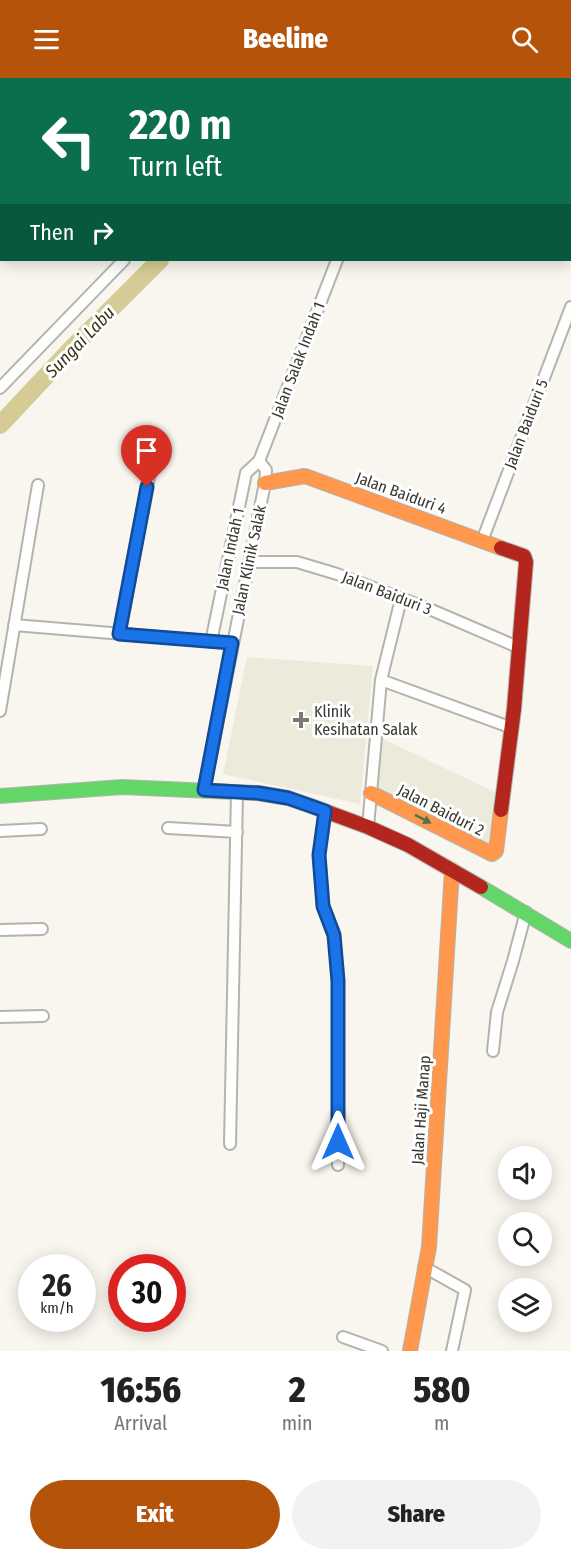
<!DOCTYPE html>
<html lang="en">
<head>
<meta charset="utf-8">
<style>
	:root { --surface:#fff; --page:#f2f2f2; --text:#222; --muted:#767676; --accent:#b45309 }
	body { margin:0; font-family:"Fira Sans Condensed",sans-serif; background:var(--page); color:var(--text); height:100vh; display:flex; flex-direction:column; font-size:22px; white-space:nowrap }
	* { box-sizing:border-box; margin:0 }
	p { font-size:20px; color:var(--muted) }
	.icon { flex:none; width:33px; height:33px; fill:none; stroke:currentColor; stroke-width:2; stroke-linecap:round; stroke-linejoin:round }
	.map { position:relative; height:1273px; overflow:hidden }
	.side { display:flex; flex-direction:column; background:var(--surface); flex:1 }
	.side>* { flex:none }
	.banner { position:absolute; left:0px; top:0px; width:572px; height:183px; box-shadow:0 3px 15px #0003; background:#0b6e4f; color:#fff; overflow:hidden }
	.buttons { position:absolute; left:498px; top:1068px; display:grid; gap:12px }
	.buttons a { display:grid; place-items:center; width:54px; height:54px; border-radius:50%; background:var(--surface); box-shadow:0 3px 15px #0003; font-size:30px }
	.speed { position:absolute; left:18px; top:1176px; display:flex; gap:12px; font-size:30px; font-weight:700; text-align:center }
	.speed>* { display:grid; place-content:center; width:78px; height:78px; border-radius:50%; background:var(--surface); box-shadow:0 3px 15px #0003; line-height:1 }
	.speed small { font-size:15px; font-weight:400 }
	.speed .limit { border:9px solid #d22; background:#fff; color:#111 }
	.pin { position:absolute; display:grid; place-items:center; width:51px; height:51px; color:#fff; margin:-62px -26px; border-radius:50% 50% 50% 0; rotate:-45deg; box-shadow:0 0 6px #0007 }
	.pin .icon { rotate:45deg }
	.me { position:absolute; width:66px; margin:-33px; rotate:0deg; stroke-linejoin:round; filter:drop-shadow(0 0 4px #0008) }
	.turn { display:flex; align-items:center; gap:21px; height:126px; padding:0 30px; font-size:27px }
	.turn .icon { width:78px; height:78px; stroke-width:2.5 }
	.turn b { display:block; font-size:42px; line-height:51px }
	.then { display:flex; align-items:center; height:57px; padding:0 30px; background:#0003; gap:12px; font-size:22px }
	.eta { display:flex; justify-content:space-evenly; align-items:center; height:102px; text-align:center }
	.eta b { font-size:36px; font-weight:800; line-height:42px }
	.action { display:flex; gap:12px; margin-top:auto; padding:12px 30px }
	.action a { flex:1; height:69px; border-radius:36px; background:var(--accent); color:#fff; font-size:24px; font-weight:800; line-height:69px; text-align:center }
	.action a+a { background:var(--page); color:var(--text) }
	header { display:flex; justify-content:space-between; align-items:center; height:78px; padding:0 30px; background:var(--accent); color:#fff; font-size:27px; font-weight:800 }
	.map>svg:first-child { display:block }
	.built { fill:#eceada }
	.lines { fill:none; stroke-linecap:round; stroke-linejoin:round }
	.river { stroke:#d4cc94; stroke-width:18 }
	.street-casing { stroke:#b4b3ae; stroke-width:14 }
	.fast-casing { stroke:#b4b3ae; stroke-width:16 }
	.slow-casing { stroke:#b4b3ae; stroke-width:16 }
	.jam-casing { stroke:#b4b3ae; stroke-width:16 }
	.street { stroke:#fefefc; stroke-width:10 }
	.fast { stroke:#63d668; stroke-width:14 }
	.slow { stroke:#ff974d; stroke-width:14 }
	.jam { stroke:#b3261e; stroke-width:14 }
	.oneway { fill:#497748 }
	.route-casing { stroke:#114b97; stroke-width:15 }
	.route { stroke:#1a73e8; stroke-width:10 }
	.poi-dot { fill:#7b7a74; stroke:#fff; stroke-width:2 }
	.labels { text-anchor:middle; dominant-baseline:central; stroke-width:6; stroke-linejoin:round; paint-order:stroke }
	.street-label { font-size:16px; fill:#383832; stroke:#fff }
	.poi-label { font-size:16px; fill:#383832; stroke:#fff; text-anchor:start }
	.water-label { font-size:18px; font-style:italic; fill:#3a3614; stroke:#fff }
</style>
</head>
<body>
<header><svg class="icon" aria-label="menu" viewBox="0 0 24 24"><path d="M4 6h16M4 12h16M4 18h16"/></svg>Beeline<svg class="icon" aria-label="search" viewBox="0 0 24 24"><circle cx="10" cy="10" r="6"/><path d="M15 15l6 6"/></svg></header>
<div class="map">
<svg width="571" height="1273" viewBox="0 0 571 1273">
	<rect width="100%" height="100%" fill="#f8f6ee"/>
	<path class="built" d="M 247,579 L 373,588 L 360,726 L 223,696 Z
		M 379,659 L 499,716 L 492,772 L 375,713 Z"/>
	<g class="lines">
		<path class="river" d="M 329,2 L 330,0
			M 0,347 L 75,267 L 160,182"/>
		<defs>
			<path id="street" d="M 297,2 L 299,0
				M 375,2 L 376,0
				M 570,132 L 571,130
				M 570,164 L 571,165
				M 0,310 L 124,182
				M 482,463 L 571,229
				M 249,484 L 297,484 L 337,496 L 427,530 L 520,570
				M 14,547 L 232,565
				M 119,556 L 151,388
				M 211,564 L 246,395 L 259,383 L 337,182
				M 381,602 L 512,650
				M 0,633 L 38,407
				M 204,712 L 265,405 L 266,392 L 259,383
				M 325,733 L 319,777 L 323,828 L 334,857 L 338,903 L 338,1087
				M 368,749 L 381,602 L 401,521
				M 168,750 L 237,754
				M 0,753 L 41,751
				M 0,852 L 42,851
				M 0,939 L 43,938
				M 493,973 L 497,934 L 513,883 L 526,834
				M 230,1066 L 237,714
				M 424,1189 L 465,1212 L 452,1273
				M 343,1259 L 382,1273"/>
			<path id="fast" d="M 0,718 L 122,709 L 258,715 L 288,720 L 311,728
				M 481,809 L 571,863"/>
			<path id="slow" d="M 265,405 L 305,398 L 501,470
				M 371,715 L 492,776 L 496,773 L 501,732
				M 410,1273 L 429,1169 L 452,792"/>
			<path id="jam" d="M 501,470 L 524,478 L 526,484 L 514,631 L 501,732
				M 311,728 L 368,749 L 408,767 L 481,809"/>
		</defs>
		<use href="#street" class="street-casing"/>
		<use href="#fast" class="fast-casing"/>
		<use href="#slow" class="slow-casing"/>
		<use href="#jam" class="jam-casing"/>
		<use href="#street" class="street"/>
		<use href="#fast" class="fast"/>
		<use href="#slow" class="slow"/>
		<use href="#jam" class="jam"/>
	</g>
	<defs><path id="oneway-solid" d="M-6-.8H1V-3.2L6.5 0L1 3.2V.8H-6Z" transform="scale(1.5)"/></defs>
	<use class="oneway" href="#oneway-solid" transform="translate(423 741) rotate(27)"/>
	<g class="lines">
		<defs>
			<path id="route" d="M 147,409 L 119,556 L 232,565 L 204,712 L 258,715 L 288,720 L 325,733 L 319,777 L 323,828 L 334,857 L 338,903 L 338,1064"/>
		</defs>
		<use href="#route" class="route-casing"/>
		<use href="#route" class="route"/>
	</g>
	<path class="poi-dot" d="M298 633h6v6h6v6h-6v6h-6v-6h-6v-6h6z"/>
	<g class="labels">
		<g class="street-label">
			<text transform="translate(298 282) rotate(-69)">Jalan Salak Indah 1</text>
			<text transform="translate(526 346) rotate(-69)">Jalan Baiduri 5</text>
			<text transform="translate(401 415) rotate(20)">Jalan Baiduri 4</text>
			<text transform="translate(230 471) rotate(-78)">Jalan Indah 1</text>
			<text transform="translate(249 482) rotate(-78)">Jalan Klinik Salak</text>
			<text transform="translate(387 515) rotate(21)">Jalan Baiduri 3</text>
			<text transform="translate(441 732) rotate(27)">Jalan Baiduri 2</text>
			<text transform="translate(421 1032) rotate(-86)">Jalan Haji Manap</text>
		</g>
		<g class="poi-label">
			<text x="314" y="633">Klinik<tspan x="314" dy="18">Kesihatan Salak</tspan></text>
		</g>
		<g class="water-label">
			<text transform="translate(80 264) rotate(-46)">Sungai Labu</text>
		</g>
	</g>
</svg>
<div class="buttons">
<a><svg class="icon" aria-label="sound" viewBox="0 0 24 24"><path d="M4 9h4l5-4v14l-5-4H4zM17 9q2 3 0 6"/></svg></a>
<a><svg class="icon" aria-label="search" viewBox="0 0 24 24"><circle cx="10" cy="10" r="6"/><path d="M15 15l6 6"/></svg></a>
<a><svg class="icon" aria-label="layers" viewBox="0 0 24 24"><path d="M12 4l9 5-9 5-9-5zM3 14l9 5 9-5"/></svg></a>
</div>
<div class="speed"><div>26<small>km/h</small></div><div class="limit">30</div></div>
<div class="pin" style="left:147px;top:409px;background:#d93025"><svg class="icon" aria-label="arrive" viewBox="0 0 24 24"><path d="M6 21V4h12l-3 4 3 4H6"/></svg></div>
<svg class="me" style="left:338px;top:1064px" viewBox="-20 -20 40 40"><path d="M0-17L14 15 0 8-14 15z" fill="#1a73e8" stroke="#fff" stroke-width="4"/></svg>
<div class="banner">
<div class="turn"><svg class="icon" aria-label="left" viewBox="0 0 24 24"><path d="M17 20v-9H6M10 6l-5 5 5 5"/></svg><div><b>220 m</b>Turn left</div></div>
<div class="then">Then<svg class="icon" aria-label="right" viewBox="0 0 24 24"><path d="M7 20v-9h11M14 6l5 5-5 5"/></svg></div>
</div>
</div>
<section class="side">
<div class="eta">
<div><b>16:56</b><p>Arrival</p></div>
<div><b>2</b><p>min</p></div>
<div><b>580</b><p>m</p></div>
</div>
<div class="action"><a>Exit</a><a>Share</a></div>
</section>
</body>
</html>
